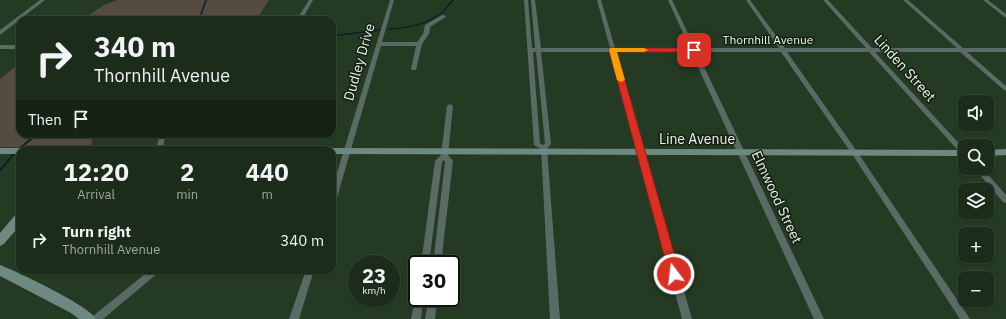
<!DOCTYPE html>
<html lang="en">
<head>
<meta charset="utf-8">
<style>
	:root { --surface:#1c2c1a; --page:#293827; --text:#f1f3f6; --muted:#a0a7a2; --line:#3a4839 }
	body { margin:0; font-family:"IBM Plex Sans",sans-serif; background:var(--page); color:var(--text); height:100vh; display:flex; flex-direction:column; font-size:15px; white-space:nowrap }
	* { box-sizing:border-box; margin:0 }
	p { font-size:13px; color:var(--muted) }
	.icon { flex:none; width:22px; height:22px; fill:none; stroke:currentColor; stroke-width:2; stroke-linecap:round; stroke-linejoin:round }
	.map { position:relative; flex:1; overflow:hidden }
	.details { position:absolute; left:16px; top:146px; width:320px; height:128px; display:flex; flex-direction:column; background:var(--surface); border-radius:12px; box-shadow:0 1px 3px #0004,0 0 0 1px var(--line) }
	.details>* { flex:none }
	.top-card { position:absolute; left:16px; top:16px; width:320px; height:122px; border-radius:12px; box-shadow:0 1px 3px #0004,0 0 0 1px var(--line); background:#1c2c1a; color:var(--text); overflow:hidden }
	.fabs { position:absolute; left:958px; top:95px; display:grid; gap:8px }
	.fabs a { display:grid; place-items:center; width:36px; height:36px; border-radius:8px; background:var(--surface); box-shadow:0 1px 3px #0004,0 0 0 1px var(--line); font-size:20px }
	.speed { position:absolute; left:348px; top:255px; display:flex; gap:8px; font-size:20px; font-weight:700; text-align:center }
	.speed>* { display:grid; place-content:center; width:52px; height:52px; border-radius:50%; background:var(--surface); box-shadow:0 1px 3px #0004,0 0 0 1px var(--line); line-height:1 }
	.speed small { font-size:10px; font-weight:400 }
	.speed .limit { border:2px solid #111; border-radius:6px; background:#fff; color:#111 }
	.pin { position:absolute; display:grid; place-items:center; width:34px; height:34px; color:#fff; margin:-17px; border-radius:8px; box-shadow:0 2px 6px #0006 }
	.me { position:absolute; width:44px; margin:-22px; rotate:345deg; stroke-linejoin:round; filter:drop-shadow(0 0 3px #0008) }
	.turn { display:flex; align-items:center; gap:14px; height:84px; padding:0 12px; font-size:18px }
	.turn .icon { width:52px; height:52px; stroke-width:2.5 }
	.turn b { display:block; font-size:28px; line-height:34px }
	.then { display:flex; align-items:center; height:38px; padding:0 12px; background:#0003; gap:8px; font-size:15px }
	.eta { display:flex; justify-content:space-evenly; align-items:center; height:68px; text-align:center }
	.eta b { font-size:24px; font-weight:700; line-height:28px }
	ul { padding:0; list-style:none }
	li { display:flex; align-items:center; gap:12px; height:52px; padding:0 12px }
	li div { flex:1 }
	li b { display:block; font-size:15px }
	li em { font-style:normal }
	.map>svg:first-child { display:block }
	.green { fill:#554b3e }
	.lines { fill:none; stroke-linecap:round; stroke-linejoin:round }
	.stream-far1 { stroke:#01252b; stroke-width:1.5 }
	.stream { stroke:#01252b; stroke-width:2 }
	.street { fill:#5a6b66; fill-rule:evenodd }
	.secondary { fill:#6e8981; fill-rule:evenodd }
	.route { fill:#d93025; stroke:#8d1f18 }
	.slow { fill:#f59e0b }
	.labels { text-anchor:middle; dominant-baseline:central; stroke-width:3; stroke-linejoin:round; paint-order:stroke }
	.far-street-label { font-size:12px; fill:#e9f7e8; stroke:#151f14 }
	.street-label { font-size:14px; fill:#e9f7e8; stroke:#151f14 }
</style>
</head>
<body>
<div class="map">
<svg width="1006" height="319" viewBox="0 0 1006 319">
	<rect width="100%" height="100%" fill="#253a23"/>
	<path class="green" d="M 117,0 L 269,0 L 256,20 L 81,20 L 104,5 Z
		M 20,63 L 20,134 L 94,134 L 90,148 L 0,147 L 0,79 Z"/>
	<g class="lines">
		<path class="stream-far1" d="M 199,20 L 206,0
			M 389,29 C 406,28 426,25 440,14 C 445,10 449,5 453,0
			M 332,36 L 380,30"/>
		<path class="stream" d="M 18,150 L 37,134
			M 0,170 L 15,153"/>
		<path class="street" d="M 40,0 L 45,0 L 0,35 L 0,30 Z
			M 309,0 L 313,0 L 303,18 L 300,20 L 294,20 L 299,16 Z
			M 390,0 L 394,0 L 382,42 L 417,42 L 423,34 L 425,25 L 442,15 L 447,16 L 430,27 L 429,34 L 422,44 L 416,70 L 412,70 L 411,69 L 416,46 L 381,46 L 336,201 L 335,203 L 332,204 L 332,189 Z
			M 524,0 L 528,0 L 532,48 L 535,48 L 531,0 L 535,0 L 541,48 L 610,48 L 597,0 L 601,0 L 615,48 L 690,48 L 668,0 L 672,0 L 695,48 L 779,48 L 746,0 L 750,0 L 785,48 L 866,48 L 823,0 L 828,0 L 872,48 L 957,48 L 903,0 L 908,0 L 963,48 L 1006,48 L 1006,52 L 967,52 L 1006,86 L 1006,91 L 1004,90 L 960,52 L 875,52 L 965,150 L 965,156 L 963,156 L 869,52 L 787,52 L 856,150 L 970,319 L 960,319 L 852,154 L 781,52 L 697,52 L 824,319 L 814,319 L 691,52 L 616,52 L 692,319 L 682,319 L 611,52 L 541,52 L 551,144 L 547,149 L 560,319 L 550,319 L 541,149 L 534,145 ZM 533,52 L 536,52 L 545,143 L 543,145 L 540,144 Z
			M 983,0 L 988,0 L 1006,14 L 1006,18 Z
			M 0,45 L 20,45 L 20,49 L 0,49 Z
			M 450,104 L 453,106 L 448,155 L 453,161 L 441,264 L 433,264 L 445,162 L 444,160 L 442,162 L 429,264 L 421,264 L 435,161 L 441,155 L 447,106 Z
			M 160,134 L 166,134 L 162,150 L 156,150 Z
			M 974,168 L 982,168 L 1006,195 L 1006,203 L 1003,202 Z
			M 150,270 L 160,270 L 159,272 L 103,319 L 91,319 L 93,316 Z
			M 306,270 L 314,270 L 299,319 L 289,319 Z
			M 416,295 L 417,295 L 417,298 L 423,298 L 421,319 L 411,319 Z
			M 429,298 L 437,298 L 435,319 L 425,319 Z"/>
		<path class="secondary" d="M 0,148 L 20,148 L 24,150 L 20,150 L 20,154 L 0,154 Z
			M 332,148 L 965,150 L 965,156 L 332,154 L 332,150 L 328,150 Z
			M 1006,149 L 1006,155 L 987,156 L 987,150 Z
			M 20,213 L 20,225 L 4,244 L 0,246 L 0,233 L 16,214 Z
			M 0,265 C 16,271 90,306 96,319 L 79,319 L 71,313 L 0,276 Z"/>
	</g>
	<path class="route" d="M 610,48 L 694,48 L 697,50 L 694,52 L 617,52 L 680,274 L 678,277 L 674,278 L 671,277 L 669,274 L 609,50 Z"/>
	<path class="slow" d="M 610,48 L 644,48 L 648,50 L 644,52 L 617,52 L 625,80 L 621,82 L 617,80 L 609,50 Z"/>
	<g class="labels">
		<g class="far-street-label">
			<text x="768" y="39">Thornhill Avenue</text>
		</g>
		<g class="street-label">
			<text transform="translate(359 62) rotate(-74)">Dudley Drive</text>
			<text transform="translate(905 68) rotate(48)">Linden Street</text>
			<text x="697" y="139">Line Avenue</text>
			<text transform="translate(777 197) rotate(65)">Elmwood Street</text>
		</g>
	</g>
</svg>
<div class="fabs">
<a><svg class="icon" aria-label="sound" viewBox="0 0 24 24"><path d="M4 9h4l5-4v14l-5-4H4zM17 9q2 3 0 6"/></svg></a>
<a><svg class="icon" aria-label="search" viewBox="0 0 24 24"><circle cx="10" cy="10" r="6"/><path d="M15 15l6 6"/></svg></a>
<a><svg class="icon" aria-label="layers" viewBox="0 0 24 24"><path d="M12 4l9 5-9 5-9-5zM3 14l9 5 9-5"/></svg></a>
<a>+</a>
<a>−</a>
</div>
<div class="speed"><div>23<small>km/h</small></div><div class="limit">30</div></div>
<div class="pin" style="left:694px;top:50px;background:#d93025"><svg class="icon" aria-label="arrive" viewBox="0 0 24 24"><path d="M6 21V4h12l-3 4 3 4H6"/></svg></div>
<svg class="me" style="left:674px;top:274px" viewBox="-20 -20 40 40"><circle r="17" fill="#d93025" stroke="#fff" stroke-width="3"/><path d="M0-11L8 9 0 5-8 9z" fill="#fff"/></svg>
<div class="top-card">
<div class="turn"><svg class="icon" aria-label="right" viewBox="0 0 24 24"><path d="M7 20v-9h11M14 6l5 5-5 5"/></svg><div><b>340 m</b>Thornhill Avenue</div></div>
<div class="then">Then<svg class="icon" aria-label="arrive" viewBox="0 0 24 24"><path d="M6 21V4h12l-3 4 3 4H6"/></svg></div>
</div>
<section class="details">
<div class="eta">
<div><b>12:20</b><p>Arrival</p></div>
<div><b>2</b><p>min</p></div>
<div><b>440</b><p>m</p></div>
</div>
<ul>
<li><svg class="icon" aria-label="right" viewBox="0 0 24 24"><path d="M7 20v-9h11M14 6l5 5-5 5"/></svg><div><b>Turn right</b><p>Thornhill Avenue</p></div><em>340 m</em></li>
</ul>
</section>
</div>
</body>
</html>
